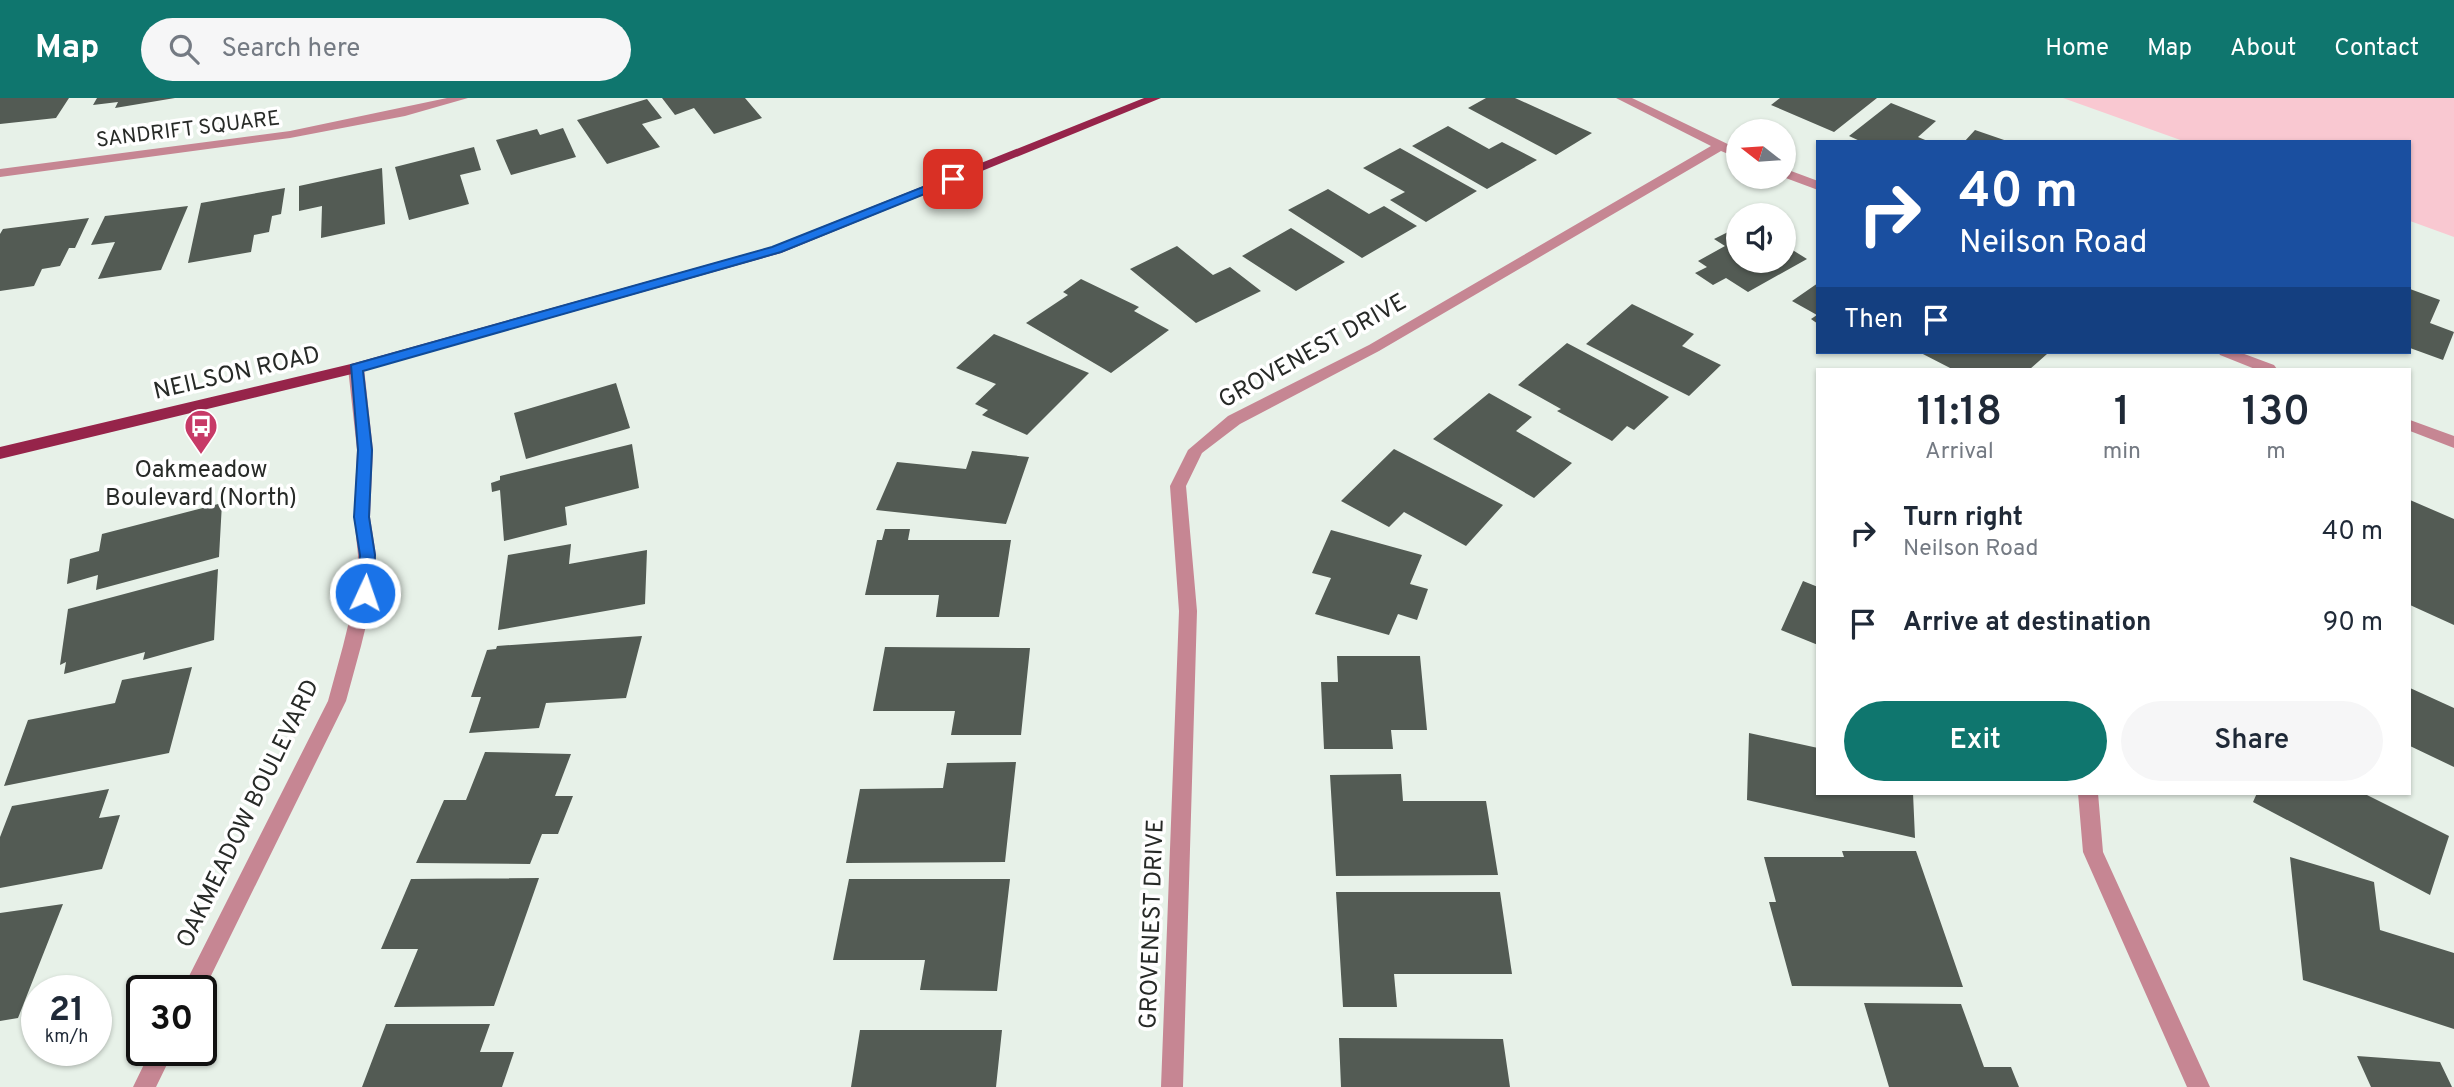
<!DOCTYPE html>
<html lang="en">
<head>
<meta charset="utf-8">
<style>
	:root { --surface:#fff; --page:#f6f6f7; --text:#1f2937; --muted:#747a83; --accent:#0f766e }
	body { margin:0; font-family:Overpass,sans-serif; background:var(--page); color:var(--text); height:100vh; display:flex; flex-direction:column; font-size:26px; white-space:nowrap }
	* { box-sizing:border-box; margin:0 }
	p { font-size:23px; color:var(--muted) }
	.icon { flex:none; width:38px; height:38px; fill:none; stroke:currentColor; stroke-width:2; stroke-linecap:round; stroke-linejoin:round }
	.map { position:relative; flex:1; overflow:hidden }
	.sheet { position:absolute; left:1816px; top:270px; width:595px; height:427px; display:flex; flex-direction:column; background:var(--surface); border-radius:0px; box-shadow:0 2px 5px #0004 }
	.sheet>* { flex:none }
	.top-card { position:absolute; left:1816px; top:42px; width:595px; height:214px; border-radius:0px; box-shadow:0 2px 5px #0004; background:#1a4fa0; color:#fff; overflow:hidden }
	.needle { width:46px; rotate:287deg }
	.controls { position:absolute; left:1726px; top:21px; display:grid; gap:14px }
	.controls a { display:grid; place-items:center; width:70px; height:70px; border-radius:50%; background:var(--surface); box-shadow:0 2px 5px #0004; font-size:35px }
	.speed { position:absolute; left:21px; top:877px; display:flex; gap:14px; font-size:35px; font-weight:700; text-align:center }
	.speed>* { display:grid; place-content:center; width:91px; height:91px; border-radius:50%; background:var(--surface); box-shadow:0 2px 5px #0004; line-height:1 }
	.speed small { font-size:18px; font-weight:400 }
	.speed .limit { border:4px solid #111; border-radius:10px; background:#fff; color:#111 }
	.pin { position:absolute; display:grid; place-items:center; width:60px; height:60px; color:#fff; margin:-30px; border-radius:14px; box-shadow:0 4px 10px #0006 }
	.me { position:absolute; width:77px; margin:-38px; rotate:3deg; stroke-linejoin:round; filter:drop-shadow(0 0 5px #0008) }
	.turn { display:flex; align-items:center; gap:24px; height:147px; padding:0 28px; font-size:32px }
	.turn .icon { width:91px; height:91px; stroke-width:2.5 }
	.turn b { display:block; font-size:49px; line-height:60px }
	.then { display:flex; align-items:center; height:66px; padding:0 28px; background:#0003; gap:14px; font-size:26px }
	.eta { display:flex; justify-content:space-evenly; align-items:center; height:119px; text-align:center }
	.eta b { font-size:42px; font-weight:600; line-height:49px }
	.action { display:flex; gap:14px; margin-top:auto; padding:14px 28px }
	.action a { flex:1; height:80px; border-radius:42px; background:var(--accent); color:#fff; font-size:28px; font-weight:600; line-height:80px; text-align:center }
	.action a+a { background:var(--page); color:var(--text) }
	ul { padding:0; list-style:none }
	li { display:flex; align-items:center; gap:21px; height:91px; padding:0 28px }
	li div { flex:1 }
	li b { display:block; font-size:26px }
	li em { font-style:normal }
	header { display:flex; align-items:center; gap:42px; box-sizing:border-box; height:98px; padding:0 35px; background:var(--accent); color:#fff }
	header strong { font-size:33px }
	nav { display:flex; gap:38px; margin-inline-start:auto; font-size:24px }
	.search { width:490px; height:63px; background:var(--page); display:flex; align-items:center; gap:18px; box-sizing:border-box; padding:0 24px; border-radius:38px; color:var(--muted); font-size:26px }
	.map>svg:first-child { display:block }
	.green { fill:#f9c8d1 }
	.building { fill:#535b54 }
	.lines { fill:none; stroke-linecap:round; stroke-linejoin:round }
	.minor { fill:#c68693; fill-rule:evenodd }
	.major { fill:#96244a; fill-rule:evenodd }
	.route { fill:#1a73e8; stroke:#114b97; stroke-width:2 }
	.labels { text-anchor:middle; dominant-baseline:central; stroke-width:7; stroke-linejoin:round; paint-order:stroke }
	.far-street-label { font-size:21px; fill:#272a27; stroke:#fff }
	.street-label { font-size:24px; fill:#272a27; stroke:#fff }
	.poi-label { font-size:24px; fill:#272a27; stroke:#fff }
</style>
</head>
<body>
<header>
<strong>Map</strong>
<div class="search"><svg class="icon" aria-label="search" viewBox="0 0 24 24"><circle cx="10" cy="10" r="6"/><path d="M15 15l6 6"/></svg>Search here</div>
<nav><a>Home</a><a>Map</a><a>About</a><a>Contact</a></nav>
</header>
<div class="map">
<svg width="2454" height="989" viewBox="0 0 2454 989">
	<rect width="100%" height="100%" fill="#e7f1e8"/>
	<path class="green" d="M 2063,0 L 2454,0 L 2454,139 L 2410,123 L 2410,44 L 2186,44 Z"/>
	<path class="building" d="M 0,0 L 69,0 L 56,20 L 0,26 Z
		M 97,0 L 175,0 L 115,10 L 118,4 L 93,7 Z
		M 662,0 L 745,0 L 762,20 L 714,36 L 694,10 L 675,17 Z
		M 1486,0 L 1515,0 L 1592,35 L 1556,57 L 1468,10 Z
		M 1780,0 L 1877,0 L 1834,34 L 1771,7 Z
		M 647,1 L 662,20 L 642,26 L 660,49 L 607,66 L 577,22 Z
		M 1891,5 L 1936,23 L 1918,39 L 1930,44 L 1862,44 L 1849,38 Z
		M 1448,28 L 1489,51 L 1502,44 L 1537,62 L 1487,91 L 1412,48 Z
		M 563,30 L 576,59 L 511,77 L 496,42 L 537,31 L 540,37 Z
		M 1975,32 L 2007,43 L 2007,44 L 1964,44 Z
		M 474,49 L 481,72 L 460,77 L 469,106 L 409,122 L 395,69 Z
		M 1400,50 L 1477,93 L 1426,124 L 1390,102 L 1405,94 L 1363,70 Z
		M 382,70 L 385,126 L 321,140 L 322,108 L 299,113 L 299,88 Z
		M 285,90 L 281,116 L 272,118 L 269,134 L 254,137 L 251,154 L 188,165 L 201,105 Z
		M 1328,91 L 1369,116 L 1384,108 L 1417,128 L 1362,160 L 1288,112 Z
		M 188,108 L 161,172 L 98,181 L 115,144 L 91,147 L 105,118 Z
		M 89,120 L 75,150 L 69,150 L 60,168 L 42,171 L 34,188 L 0,193 L 0,136 L 3,131 Z
		M 1738,129 L 1738,163 L 1783,163 L 1783,146 L 1807,161 L 1748,194 L 1726,180 L 1713,187 L 1695,175 L 1707,169 L 1698,163 L 1725,148 L 1714,141 Z
		M 1291,130 L 1345,164 L 1296,193 L 1242,158 Z
		M 1177,148 L 1213,177 L 1230,169 L 1261,193 L 1196,225 L 1130,171 Z
		M 1081,181 L 1139,209 L 1134,213 L 1169,232 L 1111,275 L 1026,225 L 1068,197 L 1063,194 Z
		M 1818,185 L 1818,226 L 1811,221 L 1817,217 L 1792,203 Z
		M 2410,191 L 2440,202 L 2430,225 L 2454,234 L 2443,262 L 2410,250 Z
		M 1632,206 L 1694,236 L 1682,248 L 1721,267 L 1689,298 L 1586,246 Z
		M 994,236 L 1089,275 L 1027,337 L 982,317 L 988,312 L 975,306 L 996,286 L 956,270 Z
		M 1567,245 L 1669,299 L 1634,332 L 1627,328 L 1612,343 L 1557,313 L 1561,311 L 1518,287 Z
		M 1919,254 L 2043,254 L 2047,256 L 2030,271 L 1952,271 Z
		M 616,285 L 630,330 L 526,361 L 514,315 Z
		M 1489,295 L 1532,319 L 1516,333 L 1572,365 L 1534,400 L 1433,341 Z
		M 632,346 L 639,390 L 565,409 L 567,427 L 504,443 L 500,392 L 492,394 L 491,385 L 500,382 L 500,378 Z
		M 1394,351 L 1503,407 L 1466,448 L 1404,414 L 1389,429 L 1341,403 Z
		M 972,353 L 1029,359 L 1006,426 L 876,412 L 897,364 L 966,371 Z
		M 2410,402 L 2454,421 L 2454,527 L 2410,507 Z
		M 222,405 L 219,459 L 96,492 L 98,477 L 67,486 L 70,461 L 99,453 L 102,436 Z
		M 885,431 L 910,431 L 908,442 L 1011,442 L 999,519 L 936,519 L 939,497 L 865,497 L 877,442 L 882,442 Z
		M 1331,432 L 1422,457 L 1410,486 L 1428,491 L 1417,522 L 1398,516 L 1389,537 L 1315,516 L 1331,480 L 1312,475 Z
		M 571,446 L 569,466 L 647,452 L 645,506 L 498,532 L 508,457 Z
		M 218,471 L 214,542 L 143,562 L 145,554 L 64,576 L 66,564 L 60,567 L 68,511 Z
		M 1803,483 L 1818,489 L 1818,547 L 1781,532 Z
		M 642,538 L 626,600 L 546,605 L 539,630 L 469,635 L 481,599 L 471,599 L 487,552 L 496,551 L 497,548 Z
		M 885,549 L 1030,550 L 1021,637 L 951,637 L 955,613 L 873,613 Z
		M 1337,558 L 1420,558 L 1427,632 L 1391,632 L 1393,651 L 1324,651 L 1321,584 L 1338,584 Z
		M 192,569 L 169,655 L 4,688 L 28,622 L 115,605 L 122,582 Z
		M 2410,590 L 2454,610 L 2454,669 L 2410,648 Z
		M 1749,635 L 1818,650 L 1818,695 L 1913,695 L 1915,740 L 1747,702 Z
		M 485,654 L 571,656 L 555,698 L 573,698 L 558,736 L 542,736 L 530,766 L 416,765 L 444,702 L 466,702 Z
		M 1016,664 L 1005,764 L 846,765 L 860,691 L 943,690 L 947,665 Z
		M 1401,676 L 1403,703 L 1486,703 L 1498,777 L 1336,778 L 1330,677 Z
		M 109,691 L 99,720 L 120,717 L 102,771 L 0,790 L 0,739 L 12,708 Z
		M 2257,695 L 2363,695 L 2449,738 L 2430,797 L 2253,704 Z
		M 1842,753 L 1916,753 L 1963,889 L 1792,888 L 1769,804 L 1776,804 L 1764,759 L 1844,759 Z
		M 2290,759 L 2374,784 L 2380,832 L 2454,855 L 2454,931 L 2303,882 Z
		M 539,780 L 494,908 L 394,909 L 418,851 L 381,851 L 411,781 Z
		M 849,781 L 1010,781 L 997,893 L 920,892 L 925,862 L 833,862 Z
		M 1336,794 L 1500,794 L 1512,876 L 1394,876 L 1397,909 L 1343,909 Z
		M 63,806 L 18,920 L 0,923 L 0,815 Z
		M 1864,905 L 1961,906 L 1984,969 L 2011,969 L 2019,989 L 1889,989 Z
		M 386,926 L 490,926 L 480,954 L 514,954 L 502,989 L 362,989 Z
		M 860,932 L 1002,932 L 996,989 L 851,989 Z
		M 1339,940 L 1503,941 L 1510,989 L 1341,989 Z
		M 2357,958 L 2440,964 L 2452,989 L 2371,989 Z"/>
	<g class="lines">
		<path class="minor" d="M 447,0 L 468,0 L 405,18 L 290,40 L 0,79 L 0,71 L 290,33 Z
			M 1616,0 L 1632,0 L 1738,51 L 1738,60 L 1721,53 L 1379,253 L 1240,326 L 1202,355 L 1186,388 L 1197,513 L 1183,989 L 1161,989 L 1179,513 L 1170,388 L 1188,352 L 1228,318 L 1369,247 L 1711,48 Z
			M 1783,70 L 1818,83 L 1818,92 L 1783,79 Z
			M 2218,254 L 2239,254 L 2274,267 L 2277,271 L 2255,271 L 2220,257 Z
			M 356,265 L 364,270 L 373,352 L 370,419 L 376,457 L 374,495 L 361,548 L 346,603 L 201,898 L 201,892 L 182,892 L 328,603 L 343,548 L 356,495 L 358,457 L 354,419 L 357,352 L 348,270 Z
			M 2410,322 L 2454,338 L 2454,350 L 2410,333 Z
			M 2078,695 L 2098,695 L 2103,754 L 2210,989 L 2187,989 L 2083,754 Z
			M 151,952 L 174,952 L 156,989 L 133,989 Z"/>
		<path class="major" d="M 1144,0 L 1161,0 L 781,155 L 356,275 L 0,361 L 0,349 L 355,265 L 771,149 Z"/>
	</g>
	<path class="route" d="M 953,77 L 959,81 L 957,83 L 781,154 L 363,273 L 372,352 L 369,419 L 375,457 L 373,495 L 365,501 L 360,499 L 360,457 L 354,419 L 358,352 L 351,267 L 772,149 Z"/>
	<defs>
		<symbol id="bus-pin" viewBox="-11 -11 22 30"><path d="M0 17L-7.5 6A9.5 9.5 0 1 1 7.5 6Z" fill="#c73a67" stroke="#fff"/><path d="M-5-6H5V4H4V6H2V4H-2V6H-4V4H-5ZM-3.5-4V0h7V-4ZM-3.5 1.2v1.5H-2V1.2ZM2 1.2v1.5H3.5V1.2Z" fill="#fff"/></symbol>
	</defs>
	<g fill-rule="evenodd">
		<use href="#bus-pin" x="182" y="309" width="38" height="52"/>
	</g>
	<g class="labels">
		<g class="far-street-label">
			<text transform="translate(188 32) rotate(-7)">SANDRIFT SQUARE</text>
		</g>
		<g class="street-label">
			<text transform="translate(1313 254) rotate(-29)">GROVENEST DRIVE</text>
			<text transform="translate(237 276) rotate(-13)">NEILSON ROAD</text>
			<text transform="translate(249 716) rotate(-64)">OAKMEADOW BOULEVARD</text>
			<text transform="translate(1153 826) rotate(-88)">GROVENEST DRIVE</text>
		</g>
		<g class="poi-label">
			<text x="201" y="373">Oakmeadow<tspan x="201" dy="28">Boulevard (North)</tspan></text>
		</g>
	</g>
</svg>
<div class="controls">
<a><svg class="needle" viewBox="-14 -14 28 28"><path d="M0-13l5 13h-10z" fill="#e53935"/><path d="M0 13l5-13h-10z" fill="#747a83"/></svg></a>
<a><svg class="icon" aria-label="sound" viewBox="0 0 24 24"><path d="M4 9h4l5-4v14l-5-4H4zM17 9q2 3 0 6"/></svg></a>
</div>
<div class="speed"><div>21<small>km/h</small></div><div class="limit">30</div></div>
<div class="pin" style="left:953px;top:81px;background:#d93025"><svg class="icon" aria-label="arrive" viewBox="0 0 24 24"><path d="M6 21V4h12l-3 4 3 4H6"/></svg></div>
<svg class="me" style="left:365px;top:495px" viewBox="-20 -20 40 40"><circle r="17" fill="#1a73e8" stroke="#fff" stroke-width="3"/><path d="M0-11L8 9 0 5-8 9z" fill="#fff"/></svg>
<div class="top-card">
<div class="turn"><svg class="icon" aria-label="right" viewBox="0 0 24 24"><path d="M7 20v-9h11M14 6l5 5-5 5"/></svg><div><b>40 m</b>Neilson Road</div></div>
<div class="then">Then<svg class="icon" aria-label="arrive" viewBox="0 0 24 24"><path d="M6 21V4h12l-3 4 3 4H6"/></svg></div>
</div>
<section class="sheet">
<div class="eta">
<div><b>11:18</b><p>Arrival</p></div>
<div><b>1</b><p>min</p></div>
<div><b>130</b><p>m</p></div>
</div>
<ul>
<li><svg class="icon" aria-label="right" viewBox="0 0 24 24"><path d="M7 20v-9h11M14 6l5 5-5 5"/></svg><div><b>Turn right</b><p>Neilson Road</p></div><em>40 m</em></li>
<li><svg class="icon" aria-label="arrive" viewBox="0 0 24 24"><path d="M6 21V4h12l-3 4 3 4H6"/></svg><div><b>Arrive at destination</b></div><em>90 m</em></li>
</ul>
<div class="action"><a>Exit</a><a>Share</a></div>
</section>
</div>
</body>
</html>
